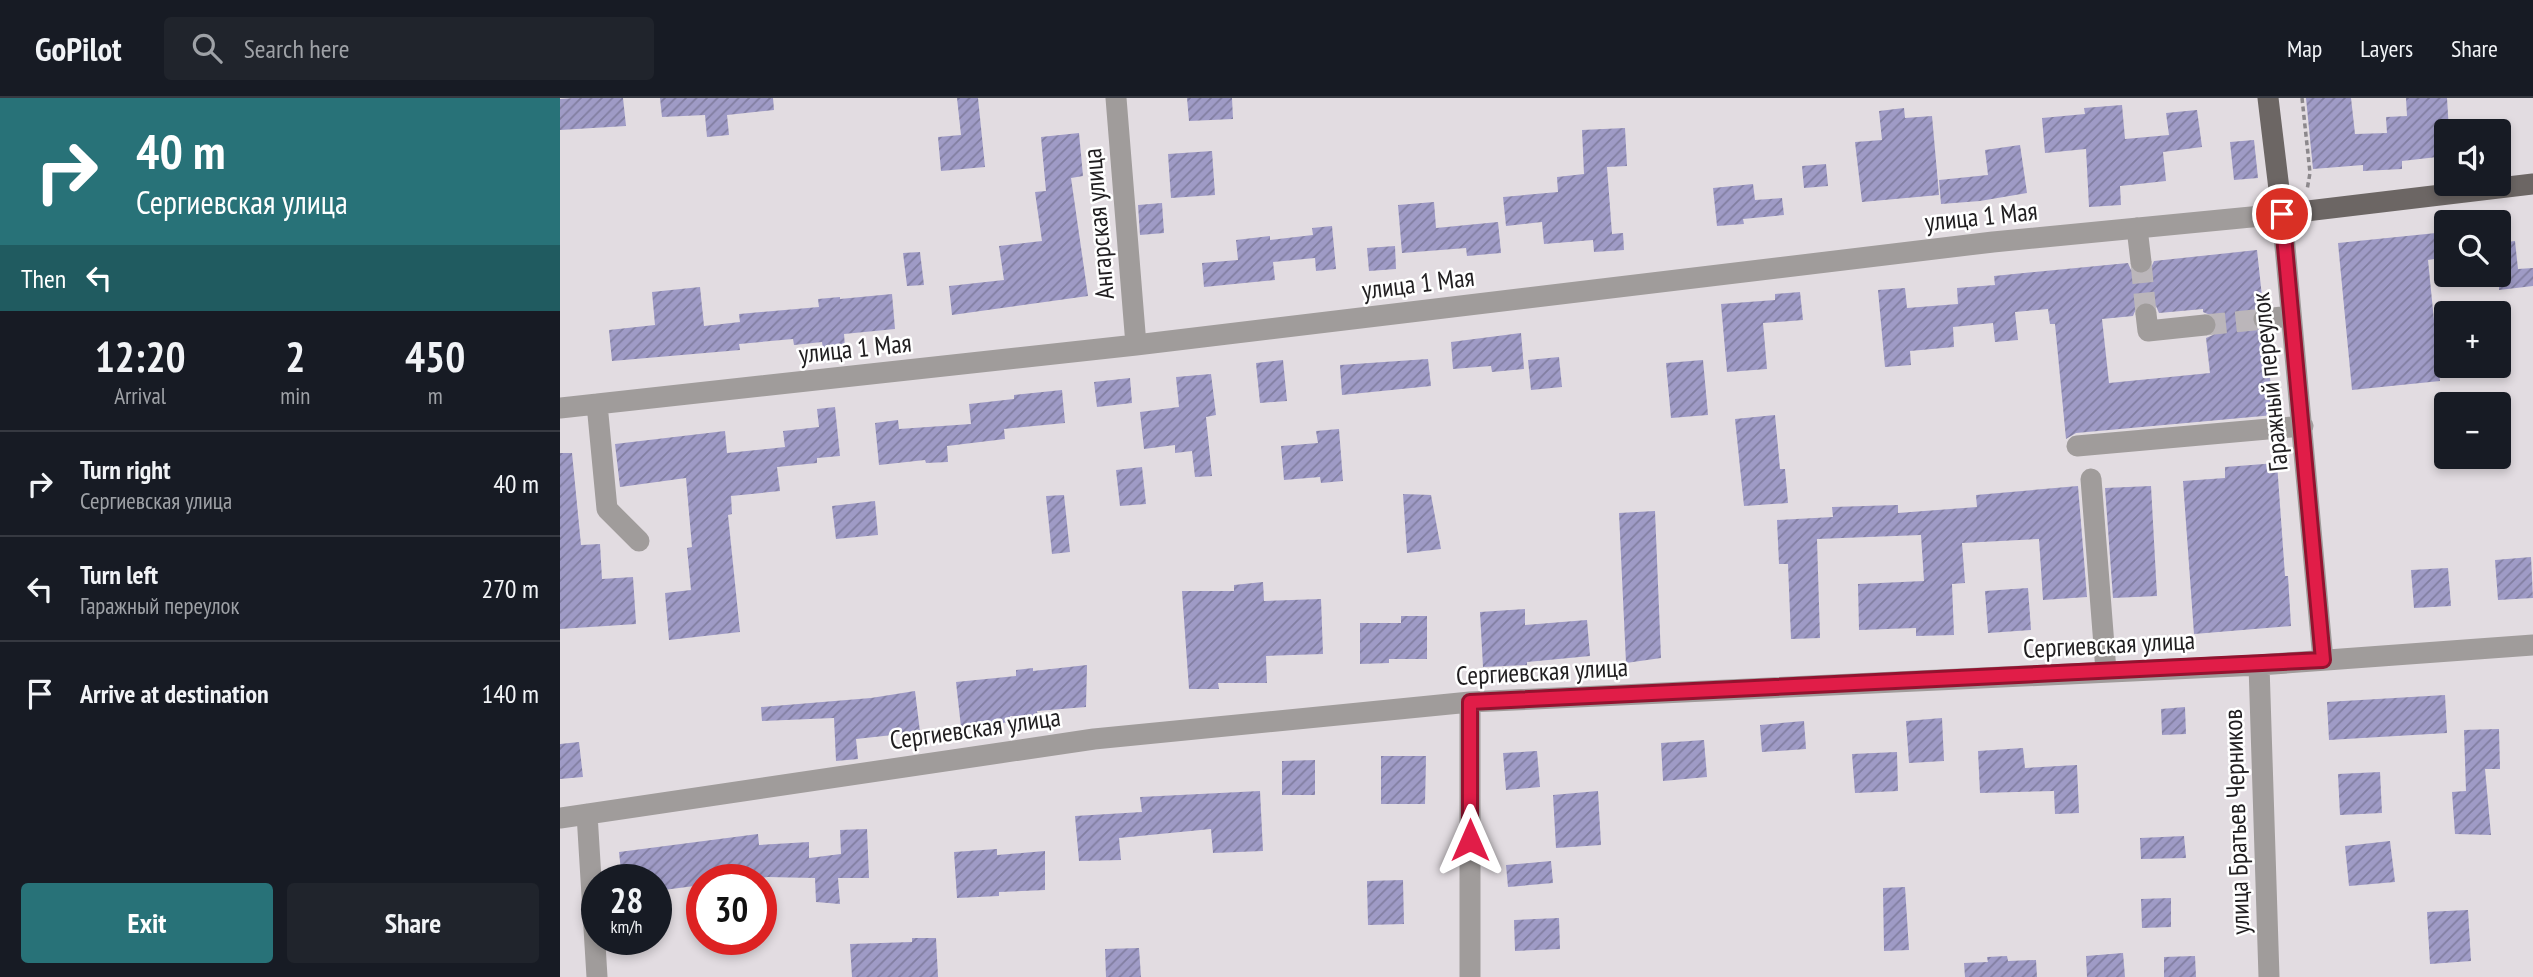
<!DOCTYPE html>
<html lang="en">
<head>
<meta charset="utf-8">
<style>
	:root { --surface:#171b24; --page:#20242c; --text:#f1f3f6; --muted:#9ea1a6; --line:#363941; --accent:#287278 }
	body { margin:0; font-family:"PT Sans Narrow",sans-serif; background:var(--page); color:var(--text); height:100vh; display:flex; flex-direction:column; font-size:26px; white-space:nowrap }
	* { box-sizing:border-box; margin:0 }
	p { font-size:23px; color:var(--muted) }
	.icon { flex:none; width:38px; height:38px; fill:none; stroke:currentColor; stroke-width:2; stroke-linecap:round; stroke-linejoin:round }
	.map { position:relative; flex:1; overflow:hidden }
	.details { display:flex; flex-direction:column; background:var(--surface); width:560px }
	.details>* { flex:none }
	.banner { background:#287278; color:#fff; overflow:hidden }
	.tools { position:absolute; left:1874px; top:21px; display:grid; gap:14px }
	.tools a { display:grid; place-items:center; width:77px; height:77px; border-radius:7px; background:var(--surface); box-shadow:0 4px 10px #0003; font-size:35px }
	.speed { position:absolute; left:21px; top:766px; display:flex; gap:14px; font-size:35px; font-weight:700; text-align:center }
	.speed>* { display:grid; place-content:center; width:91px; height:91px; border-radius:50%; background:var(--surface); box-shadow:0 4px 10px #0003; line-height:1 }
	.speed small { font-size:18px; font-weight:400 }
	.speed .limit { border:10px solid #d22; background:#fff; color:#111 }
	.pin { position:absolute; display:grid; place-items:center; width:60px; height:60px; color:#fff; margin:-30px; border:4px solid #fff; border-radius:50%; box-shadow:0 2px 7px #0007 }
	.me { position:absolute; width:77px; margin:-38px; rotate:0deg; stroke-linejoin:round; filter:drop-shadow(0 0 5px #0008) }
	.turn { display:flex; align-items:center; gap:24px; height:147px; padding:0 21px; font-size:32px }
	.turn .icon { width:91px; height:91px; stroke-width:2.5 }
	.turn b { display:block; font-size:49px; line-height:60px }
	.then { display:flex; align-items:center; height:66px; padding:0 21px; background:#0003; gap:14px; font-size:26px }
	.eta { display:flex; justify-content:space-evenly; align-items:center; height:119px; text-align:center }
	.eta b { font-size:42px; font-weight:700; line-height:49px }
	.cta { display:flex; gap:14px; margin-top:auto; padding:14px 21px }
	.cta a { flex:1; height:80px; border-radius:7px; background:var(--accent); color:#fff; font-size:28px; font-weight:700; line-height:80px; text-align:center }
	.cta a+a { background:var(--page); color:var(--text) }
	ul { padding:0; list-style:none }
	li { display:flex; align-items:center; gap:21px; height:105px; padding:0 21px; border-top:2px solid var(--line) }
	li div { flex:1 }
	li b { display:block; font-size:26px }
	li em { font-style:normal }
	header { display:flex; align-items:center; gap:42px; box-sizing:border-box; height:98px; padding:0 35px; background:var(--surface); border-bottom:2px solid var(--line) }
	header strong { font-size:33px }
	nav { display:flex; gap:38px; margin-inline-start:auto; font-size:24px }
	.search { width:490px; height:63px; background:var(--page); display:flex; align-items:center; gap:18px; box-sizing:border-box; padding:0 24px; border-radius:7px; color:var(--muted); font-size:26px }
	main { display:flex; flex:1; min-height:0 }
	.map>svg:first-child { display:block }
	.building { fill:url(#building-hatch); fill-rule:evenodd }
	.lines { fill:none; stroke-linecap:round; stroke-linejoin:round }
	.minor-tunnel { stroke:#bbb6ba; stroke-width:21; stroke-dasharray:21 10; stroke-linecap:butt }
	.path { stroke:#8c888c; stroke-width:3.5; stroke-dasharray:5 3.5; stroke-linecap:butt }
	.minor { stroke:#a09c9b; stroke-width:21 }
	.major { stroke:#6c6664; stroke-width:21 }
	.route-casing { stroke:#92132f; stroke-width:18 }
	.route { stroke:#e11d48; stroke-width:12 }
	.labels { text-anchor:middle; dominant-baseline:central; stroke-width:5; stroke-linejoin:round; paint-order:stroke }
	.street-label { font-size:26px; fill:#201e20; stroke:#fff }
</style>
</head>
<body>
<header>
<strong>GoPilot</strong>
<div class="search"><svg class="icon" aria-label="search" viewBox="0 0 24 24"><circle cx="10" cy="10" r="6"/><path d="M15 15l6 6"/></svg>Search here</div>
<nav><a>Map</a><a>Layers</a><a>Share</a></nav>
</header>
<main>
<section class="details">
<div class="banner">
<div class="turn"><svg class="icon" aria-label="right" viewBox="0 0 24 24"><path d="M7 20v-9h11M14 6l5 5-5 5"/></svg><div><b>40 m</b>Сергиевская улица</div></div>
<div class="then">Then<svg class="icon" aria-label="left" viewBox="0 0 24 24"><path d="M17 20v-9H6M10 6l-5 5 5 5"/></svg></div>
</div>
<div class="eta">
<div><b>12:20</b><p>Arrival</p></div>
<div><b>2</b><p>min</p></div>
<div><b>450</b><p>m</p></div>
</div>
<ul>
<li><svg class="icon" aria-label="right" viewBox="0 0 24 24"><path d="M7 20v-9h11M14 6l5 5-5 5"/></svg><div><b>Turn right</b><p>Сергиевская улица</p></div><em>40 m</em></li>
<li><svg class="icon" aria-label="left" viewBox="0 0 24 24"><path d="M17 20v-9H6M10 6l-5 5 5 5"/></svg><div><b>Turn left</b><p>Гаражный переулок</p></div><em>270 m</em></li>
<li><svg class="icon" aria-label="arrive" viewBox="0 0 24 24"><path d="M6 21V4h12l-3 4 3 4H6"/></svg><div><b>Arrive at destination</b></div><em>140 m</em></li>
</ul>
<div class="cta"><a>Exit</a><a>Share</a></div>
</section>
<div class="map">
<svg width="1973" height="879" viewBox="0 0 1973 879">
	<defs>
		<pattern id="building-hatch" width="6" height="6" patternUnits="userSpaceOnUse" patternTransform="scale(1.75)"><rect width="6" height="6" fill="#9f9bc6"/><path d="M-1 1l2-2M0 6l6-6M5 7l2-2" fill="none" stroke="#817ea0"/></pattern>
	</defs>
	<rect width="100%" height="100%" fill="#e2dce1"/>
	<path class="building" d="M 13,0 L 63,0 L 66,28 L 0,32 L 0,1 Z
		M 100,0 L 213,0 L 214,12 L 167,17 L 169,37 L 147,39 L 145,17 L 102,19 Z
		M 397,0 L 418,0 L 425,69 L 381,73 L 378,39 L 401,37 Z
		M 627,0 L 672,0 L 673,21 L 629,23 Z
		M 1746,0 L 1791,0 L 1795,36 L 1827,35 L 1826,19 L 1847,18 L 1846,0 L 1887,0 L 1889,33 L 1886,33 L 1886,58 L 1842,63 L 1842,71 L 1803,73 L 1803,67 L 1753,71 Z
		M 1562,7 L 1565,41 L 1609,37 L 1606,15 L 1637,12 L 1642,49 L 1603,54 L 1606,83 L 1560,88 L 1561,107 L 1529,109 L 1526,51 L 1485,55 L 1482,20 L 1525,16 L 1524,10 Z
		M 1344,10 L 1345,20 L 1372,18 L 1379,97 L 1302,104 L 1295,44 L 1322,42 L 1319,13 Z
		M 1065,30 L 1067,68 L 1047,69 L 1052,136 L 1063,135 L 1064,152 L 1034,154 L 1033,142 L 984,146 L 982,124 L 946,128 L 943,99 L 998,94 L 997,79 L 1024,76 L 1022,32 Z
		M 519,35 L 523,78 L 511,80 L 528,198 L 392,217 L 389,188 L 444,182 L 439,148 L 482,143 L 475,94 L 486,93 L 481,39 Z
		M 1694,42 L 1698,80 L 1674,82 L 1670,44 Z
		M 1460,47 L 1467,95 L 1420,103 L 1381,106 L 1379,82 L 1428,77 L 1425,52 Z
		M 652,53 L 655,97 L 611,100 L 608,56 Z
		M 1266,66 L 1268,88 L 1244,90 L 1242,68 Z
		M 1193,86 L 1195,102 L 1222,100 L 1224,117 L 1183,121 L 1184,126 L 1157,128 L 1153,90 Z
		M 874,104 L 876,130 L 938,124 L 941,155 L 907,158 L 906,150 L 842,155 L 838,107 Z
		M 602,105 L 604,135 L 580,137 L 578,107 Z
		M 772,128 L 776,171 L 756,173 L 755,160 L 713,164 L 715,182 L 644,189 L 642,165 L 678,162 L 676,142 L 710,138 L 710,142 L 753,137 L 752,130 Z
		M 1886,134 L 1886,159 L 1868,162 L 1880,283 L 1792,292 L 1778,145 Z
		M 1955,143 L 1958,171 L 1973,170 L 1973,188 L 1939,192 L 1939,145 Z
		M 835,148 L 836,171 L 809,173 L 807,150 Z
		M 1697,152 L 1703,208 L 1696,211 L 1691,222 L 1694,229 L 1705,234 L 1714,317 L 1516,335 L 1506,341 L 1495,226 L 1490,226 L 1488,211 L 1455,214 L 1458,242 L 1435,244 L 1433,225 L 1393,229 L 1394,249 L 1350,253 L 1351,267 L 1325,269 L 1318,192 L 1345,190 L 1347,210 L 1398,206 L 1397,190 L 1435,187 L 1434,178 L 1568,165 L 1571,172 L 1582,177 L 1589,174 L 1594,163 ZM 1585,203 L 1596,208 L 1599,215 L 1643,211 L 1643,214 L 1655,219 L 1657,232 L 1653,237 L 1646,240 L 1650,275 L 1549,285 L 1542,221 L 1573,218 L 1578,206 Z
		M 360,154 L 364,187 L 347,188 L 343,155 Z
		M 140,189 L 144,228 L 180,224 L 179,216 L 259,209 L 258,201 L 280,199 L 280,201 L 332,196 L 335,231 L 284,236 L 285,249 L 263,251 L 262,244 L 234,247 L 233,241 L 179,246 L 180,252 L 52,263 L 49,232 L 95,227 L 92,194 Z
		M 1240,194 L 1243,222 L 1203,225 L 1207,271 L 1167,274 L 1161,206 L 1215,202 L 1215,196 Z
		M 961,235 L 964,271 L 932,274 L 931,268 L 893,271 L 891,244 Z
		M 999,259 L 1002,289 L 971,292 L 968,262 Z
		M 868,261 L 871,288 L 782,297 L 780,267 Z
		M 723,262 L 727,303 L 700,305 L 696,265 Z
		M 1143,262 L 1148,317 L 1111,320 L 1106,265 Z
		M 651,276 L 656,317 L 646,319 L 652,378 L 635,379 L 632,353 L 615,355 L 615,347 L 584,351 L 580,314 L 619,309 L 616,279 Z
		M 570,280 L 572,305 L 537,309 L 534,284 Z
		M 502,292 L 505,325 L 444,331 L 445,341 L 387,348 L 388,364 L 366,365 L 365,362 L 319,367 L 315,325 L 338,322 L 339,331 L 411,326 L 409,306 L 454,301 L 454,297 Z
		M 275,309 L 280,358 L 257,360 L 257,365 L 217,369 L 220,393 L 171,398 L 172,416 L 168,417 L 180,534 L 109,542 L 105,495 L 131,492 L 127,450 L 132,449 L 126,380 L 60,389 L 55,346 L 165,333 L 167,355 L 225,349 L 223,333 L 259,329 L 257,311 Z
		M 1215,317 L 1220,371 L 1225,371 L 1228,405 L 1184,408 L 1175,321 Z
		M 779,331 L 783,383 L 761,385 L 760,379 L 724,382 L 721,348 L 758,345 L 756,333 Z
		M 0,355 L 12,355 L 21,447 L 40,446 L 42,481 L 73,479 L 76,526 L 0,531 Z
		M 1717,365 L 1725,478 L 1728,478 L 1731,528 L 1634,536 L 1623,383 L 1665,380 L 1665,369 Z
		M 582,369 L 586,406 L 560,408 L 556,372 Z
		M 1518,388 L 1527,499 L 1483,502 L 1479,441 L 1402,445 L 1405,485 L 1392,486 L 1394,537 L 1356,538 L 1356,530 L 1299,532 L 1298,486 L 1364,483 L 1361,437 L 1257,441 L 1260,540 L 1231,541 L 1228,466 L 1219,466 L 1217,422 L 1273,419 L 1272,409 L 1338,407 L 1338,415 L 1417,409 L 1416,397 Z
		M 1591,388 L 1597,498 L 1553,500 L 1545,390 Z
		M 843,396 L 871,397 L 881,451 L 847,455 Z
		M 504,397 L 510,454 L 492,456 L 486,398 Z
		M 315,403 L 318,437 L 276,441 L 272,408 Z
		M 1095,413 L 1101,560 L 1066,565 L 1059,415 Z
		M 1971,459 L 1973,500 L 1938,502 L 1935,462 Z
		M 1888,470 L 1891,508 L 1854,510 L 1851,472 Z
		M 703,484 L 704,503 L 761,501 L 763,556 L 706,558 L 707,585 L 658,585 L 659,591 L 629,591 L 622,493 L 674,493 L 674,487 Z
		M 1468,490 L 1471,532 L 1428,535 L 1425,493 Z
		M 965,511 L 965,527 L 1027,522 L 1030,558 L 967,564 L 967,567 L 923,569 L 920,514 Z
		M 841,518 L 867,518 L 867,561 L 829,561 L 829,565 L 800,566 L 800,525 L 841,525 Z
		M 527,567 L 526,609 L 477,613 L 478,619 L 450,618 L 451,624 L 401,629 L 396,584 L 456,578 L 456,572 L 473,570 L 473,573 Z
		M 355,593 L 360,634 L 296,641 L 298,661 L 276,663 L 274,620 L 202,623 L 201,609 L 311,600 Z
		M 1885,597 L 1887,635 L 1769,642 L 1767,604 Z
		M 1625,609 L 1626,636 L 1602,637 L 1601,611 Z
		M 1382,620 L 1384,663 L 1349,665 L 1346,623 Z
		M 1244,623 L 1246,651 L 1202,654 L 1200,627 Z
		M 1939,631 L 1940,671 L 1925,671 L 1931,737 L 1895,736 L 1892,694 L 1906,693 L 1904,632 Z
		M 1144,642 L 1147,679 L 1103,683 L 1101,645 Z
		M 19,644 L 23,679 L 0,681 L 0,646 Z
		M 1463,650 L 1465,670 L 1517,667 L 1519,715 L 1495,716 L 1494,693 L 1420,695 L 1418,653 Z
		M 977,653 L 980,689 L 946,692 L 943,655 Z
		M 1337,654 L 1338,693 L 1295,695 L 1292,656 Z
		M 821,658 L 866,658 L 865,706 L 821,706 Z
		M 755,662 L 755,697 L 722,697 L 722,663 Z
		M 1820,674 L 1822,715 L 1780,717 L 1778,676 Z
		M 700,693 L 703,753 L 653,755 L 651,731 L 559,740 L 561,762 L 519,763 L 515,718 L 582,714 L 580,699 Z
		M 1038,693 L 1041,747 L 996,750 L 993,697 Z
		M 307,731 L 309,780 L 278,780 L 280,806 L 256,804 L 255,780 L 208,779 L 180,782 L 142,782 L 142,787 L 96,793 L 96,782 L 62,782 L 59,754 L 198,736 L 199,747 L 249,744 L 249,760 L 281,756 L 280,732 Z
		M 1624,738 L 1626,760 L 1581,761 L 1580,740 Z
		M 1830,743 L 1835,784 L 1789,788 L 1785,748 Z
		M 437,751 L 437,757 L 485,753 L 485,792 L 439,794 L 439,798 L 397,800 L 394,754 Z
		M 991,763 L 993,785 L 948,789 L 946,767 Z
		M 843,782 L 844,826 L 808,827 L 807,783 Z
		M 1345,789 L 1349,852 L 1324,853 L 1323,790 Z
		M 1611,800 L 1611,829 L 1582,830 L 1581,801 Z
		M 1908,812 L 1911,863 L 1870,866 L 1867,814 Z
		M 999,820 L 1000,851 L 955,853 L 954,822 Z
		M 352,840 L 376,840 L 378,879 L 292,879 L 290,846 L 352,844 Z
		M 579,850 L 581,879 L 546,879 L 545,851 Z
		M 1563,855 L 1565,879 L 1527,879 L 1526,858 Z
		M 1447,858 L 1448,863 L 1476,862 L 1477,879 L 1405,879 L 1404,865 L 1428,864 L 1427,859 Z
		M 1635,858 L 1636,879 L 1604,879 L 1604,859 Z"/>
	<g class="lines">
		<path class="minor-tunnel" d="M 1581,164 L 1586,216
			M 1645,227 L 1704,221"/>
		<path class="path" d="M 1742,0 L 1750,75 L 1747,92"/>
		<path class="minor" d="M 556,0 L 576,247
			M 1577,130 L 1581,164
			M 1586,216 L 1588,233 L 1645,227
			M 1704,221 L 1731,218
			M 37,306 L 47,411 L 79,443
			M 0,310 L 576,247 L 1433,144 L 1722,116 L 1763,562
			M 1517,348 L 1743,328
			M 1531,381 L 1546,573
			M 1699,567 L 1709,879
			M 910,604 L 910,879
			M 27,716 L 37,879
			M 0,720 L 534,641 L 910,604 L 1699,567 L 1973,547"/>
		<path class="major" d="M 1708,0 L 1722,116 L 1973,86"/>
	</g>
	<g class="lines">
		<defs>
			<path id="route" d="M 910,742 L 910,604 L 1763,562 L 1722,116"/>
		</defs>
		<use href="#route" class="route-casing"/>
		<use href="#route" class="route"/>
	</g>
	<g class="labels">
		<g class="street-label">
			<text transform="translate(1421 118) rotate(-6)">улица 1 Мая</text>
			<text transform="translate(538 126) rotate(-95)">Ангарская улица</text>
			<text transform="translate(858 185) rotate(-7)">улица 1 Мая</text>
			<text transform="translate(295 250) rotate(-6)">улица 1 Мая</text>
			<text transform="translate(1709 284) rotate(-96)">Гаражный переулок</text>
			<text transform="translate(1549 546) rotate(-3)">Сергиевская улица</text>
			<text transform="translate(982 573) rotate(-3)">Сергиевская улица</text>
			<text transform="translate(415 630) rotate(-8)">Сергиевская улица</text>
			<text transform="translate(1676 724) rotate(-92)">улица Братьев Черников</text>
		</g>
	</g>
</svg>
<div class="tools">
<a><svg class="icon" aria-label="sound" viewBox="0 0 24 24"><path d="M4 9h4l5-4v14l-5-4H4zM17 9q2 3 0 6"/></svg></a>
<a><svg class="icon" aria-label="search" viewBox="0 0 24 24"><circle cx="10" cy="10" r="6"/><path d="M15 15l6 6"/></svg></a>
<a>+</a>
<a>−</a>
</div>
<div class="speed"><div>28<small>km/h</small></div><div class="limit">30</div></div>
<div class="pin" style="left:1722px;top:116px;background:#d93025"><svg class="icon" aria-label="arrive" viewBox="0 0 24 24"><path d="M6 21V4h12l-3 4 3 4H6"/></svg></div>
<svg class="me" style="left:910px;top:742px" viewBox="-20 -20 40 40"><path d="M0-17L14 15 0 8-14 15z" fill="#e11d48" stroke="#fff" stroke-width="4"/></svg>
</div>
</main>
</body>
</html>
